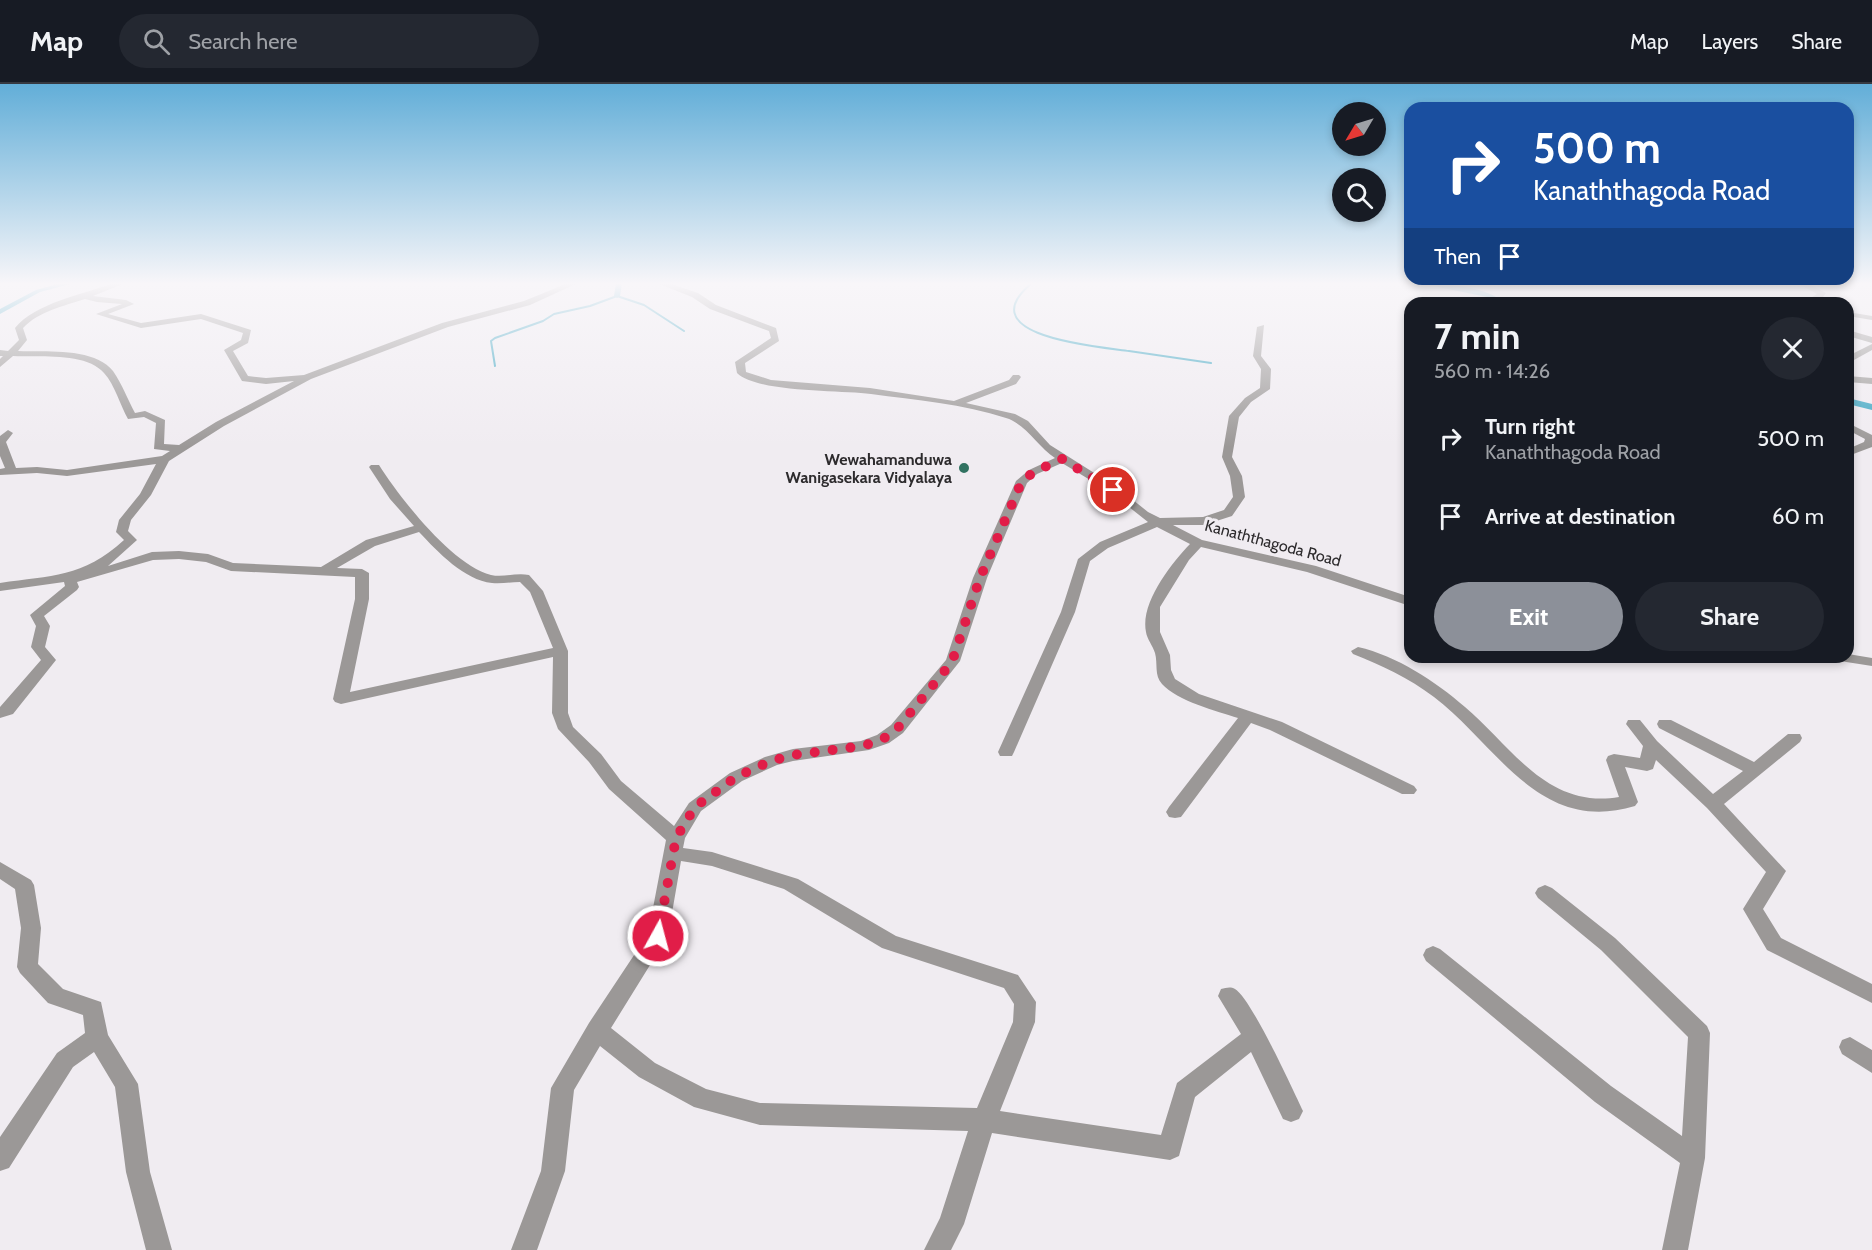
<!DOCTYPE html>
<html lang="en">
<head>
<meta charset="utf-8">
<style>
	:root { --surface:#171b24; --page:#242831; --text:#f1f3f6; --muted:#9ea1a6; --line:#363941; --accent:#8c9099 }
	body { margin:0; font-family:Cabin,sans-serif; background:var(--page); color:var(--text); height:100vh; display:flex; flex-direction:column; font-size:22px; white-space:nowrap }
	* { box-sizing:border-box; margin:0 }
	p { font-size:20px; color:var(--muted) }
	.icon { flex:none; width:33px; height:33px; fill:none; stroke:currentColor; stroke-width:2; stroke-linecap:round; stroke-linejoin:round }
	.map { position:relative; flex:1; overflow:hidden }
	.drawer { position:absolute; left:1404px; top:213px; width:450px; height:366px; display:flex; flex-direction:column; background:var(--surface); border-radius:18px; box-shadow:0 3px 9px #0003 }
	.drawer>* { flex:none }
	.hud { position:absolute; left:1404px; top:18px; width:450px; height:183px; border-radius:18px; box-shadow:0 3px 9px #0003; background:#1a4fa0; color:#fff; overflow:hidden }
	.needle { width:39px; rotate:232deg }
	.controls { position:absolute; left:1332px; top:18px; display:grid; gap:12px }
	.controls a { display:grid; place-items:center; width:54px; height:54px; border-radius:50%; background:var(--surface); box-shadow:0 3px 9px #0003; font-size:30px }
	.pin { position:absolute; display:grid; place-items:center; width:51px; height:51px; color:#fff; margin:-26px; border:3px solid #fff; border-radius:50%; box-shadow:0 2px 6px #0007 }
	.me { position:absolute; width:66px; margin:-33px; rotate:7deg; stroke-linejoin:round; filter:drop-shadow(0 0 4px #0008) }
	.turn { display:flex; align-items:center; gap:21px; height:126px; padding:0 30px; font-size:27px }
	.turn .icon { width:78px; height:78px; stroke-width:2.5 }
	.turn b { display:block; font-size:42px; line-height:51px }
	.then { display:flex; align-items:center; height:57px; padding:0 30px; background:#0003; gap:12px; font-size:22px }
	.round { display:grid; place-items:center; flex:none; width:63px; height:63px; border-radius:32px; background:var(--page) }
	.summary { display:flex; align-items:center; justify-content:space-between; height:102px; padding:0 30px }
	h1 { font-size:36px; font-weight:700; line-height:45px }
	.primary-button { display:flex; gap:12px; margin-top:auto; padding:12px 30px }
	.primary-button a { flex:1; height:69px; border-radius:36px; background:var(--accent); color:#fff; font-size:24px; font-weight:700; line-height:69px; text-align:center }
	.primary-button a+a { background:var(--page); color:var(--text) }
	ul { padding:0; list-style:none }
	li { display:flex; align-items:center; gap:18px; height:78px; padding:0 30px }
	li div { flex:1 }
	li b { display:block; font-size:22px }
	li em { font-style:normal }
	header { display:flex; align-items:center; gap:36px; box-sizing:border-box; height:84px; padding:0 30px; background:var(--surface); border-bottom:2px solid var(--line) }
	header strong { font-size:28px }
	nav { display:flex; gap:33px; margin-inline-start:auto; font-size:21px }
	.search { width:420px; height:54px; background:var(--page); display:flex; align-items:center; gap:15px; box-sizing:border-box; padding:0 21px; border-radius:33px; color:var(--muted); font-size:22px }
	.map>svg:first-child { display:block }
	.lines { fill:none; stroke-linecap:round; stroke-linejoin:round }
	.stream { stroke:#3aa5c1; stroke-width:2 }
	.canal { fill:#3aa5c1; fill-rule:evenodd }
	.minor { fill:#9b9897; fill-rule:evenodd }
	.route { stroke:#e11d48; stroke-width:10; stroke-dasharray:0 18 }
	.poi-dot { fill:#317261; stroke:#f0ecf1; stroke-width:2 }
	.labels { text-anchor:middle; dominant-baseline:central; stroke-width:6; stroke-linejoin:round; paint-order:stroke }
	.far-poi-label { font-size:16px; font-weight:bold; fill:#2d2b2d; stroke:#f0ecf1; text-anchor:end }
	.far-street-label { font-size:16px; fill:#2d2b2d; stroke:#f0ecf1 }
</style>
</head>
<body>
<header>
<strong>Map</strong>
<div class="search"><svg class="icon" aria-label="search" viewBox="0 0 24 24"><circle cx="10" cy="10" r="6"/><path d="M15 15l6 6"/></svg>Search here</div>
<nav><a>Map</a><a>Layers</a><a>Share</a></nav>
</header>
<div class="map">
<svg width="1872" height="1166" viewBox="0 0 1872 1166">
	<rect width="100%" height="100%" fill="#f0ecf1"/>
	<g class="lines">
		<path class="stream" d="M 1032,199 C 966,253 1102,263 1129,267 C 1156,271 1184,275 1211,279
			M 495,282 L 491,257 L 495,254 L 543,237 L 554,230 L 590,222 L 617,212 L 644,221 L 684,247"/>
		<path class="canal" d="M 61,199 L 74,199 L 40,208 L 0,230 L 0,225 L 36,206 Z
			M 616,199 L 622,199 L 620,212 L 617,214 L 614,212 Z
			M 1419,199 C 1440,199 1478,202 1496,213 L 1486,219 L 1476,219 L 1487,213 Z
			M 1848,314 L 1872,320 L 1872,326 L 1848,320 Z"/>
		<path class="minor" d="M 114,199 L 125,199 L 93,212 L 126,216 L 134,220 L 108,230 L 141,239 L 201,230 L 251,246 L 248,259 L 233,267 L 248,292 L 266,294 L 304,291 L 442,239 L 524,217 L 568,199 L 578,199 L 530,221 L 448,243 L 311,295 L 224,342 L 169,377 L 151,411 L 131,436 L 128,447 L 137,456 L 108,482 L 152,468 L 179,467 L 208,470 L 233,479 L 321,483 L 366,456 L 414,442 L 390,415 L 369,383 L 371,381 L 379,381 C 400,414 452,481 491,491 C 504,494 516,488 529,491 L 543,507 L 568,567 L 568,629 L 573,643 L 601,670 L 621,697 L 674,742 L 689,719 L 730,689 L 765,673 L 793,665 L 861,657 L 877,651 L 891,641 L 946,576 L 973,494 L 1016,397 L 1029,386 L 1055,374 C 1038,363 1026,340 1006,334 C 964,320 915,316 871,310 C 840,306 758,309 737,289 L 735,278 L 771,254 L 769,247 L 710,225 L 692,213 L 657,199 L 668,199 L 698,209 L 716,221 L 776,244 L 779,257 L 745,279 L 746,288 L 771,296 L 870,304 L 954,317 L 1009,296 L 1013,291 L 1019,291 L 1021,293 L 1016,300 L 966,319 L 1015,330 L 1028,337 L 1050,361 L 1118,404 L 1148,428 L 1160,434 L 1203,433 L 1224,426 L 1233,413 L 1230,392 L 1222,373 L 1229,332 L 1245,314 L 1260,304 L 1261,285 L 1253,272 L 1257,243 L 1264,241 L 1261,272 L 1271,285 L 1270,305 L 1251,318 L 1239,333 L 1232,373 L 1242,392 L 1245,413 L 1232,432 L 1204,441 L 1173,441 L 1202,456 L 1316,482 L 1410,513 L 1410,522 L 1307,488 L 1201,463 L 1189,476 L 1160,523 L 1160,548 L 1170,571 L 1171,586 L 1175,595 L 1199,610 L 1282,638 L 1414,702 L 1417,706 L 1414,710 L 1402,710 L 1270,646 L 1251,639 L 1181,733 L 1175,734 L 1169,733 L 1166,728 L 1169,723 L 1238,634 C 1217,627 1177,617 1162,600 C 1154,591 1158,580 1155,569 C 1153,562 1147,555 1146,548 C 1140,519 1171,480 1190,460 L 1157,443 L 1108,464 L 1090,477 L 1075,528 L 1014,668 L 1012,672 L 1000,672 L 998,668 L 1061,528 L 1078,475 L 1100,458 L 1148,438 L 1110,408 L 1062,379 L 1037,390 L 1027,399 L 987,494 L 960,577 L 903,649 L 889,659 L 869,666 L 793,677 L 777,681 L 742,697 L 701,727 L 685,754 L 683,764 L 712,768 L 798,795 L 896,852 L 1018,891 L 1036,918 L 1035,938 L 1000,1027 L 1161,1051 L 1177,999 L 1241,950 L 1218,912 L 1221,905 C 1226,904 1230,902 1235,905 C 1251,914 1293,1006 1303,1027 L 1299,1035 L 1291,1038 L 1283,1035 L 1251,968 L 1195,1013 L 1179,1072 L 1170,1076 L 992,1049 L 964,1140 L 951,1166 L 924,1166 L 940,1134 L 968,1047 L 760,1041 L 694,1023 L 639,993 L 600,962 L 574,1006 L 565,1087 L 537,1166 L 511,1166 L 541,1087 L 551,1004 L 589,939 L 648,850 L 666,756 L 609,705 L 589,678 L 558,645 L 552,629 L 553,573 L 341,620 L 335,618 L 333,615 L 355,515 L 355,493 L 231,487 L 206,478 L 179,475 L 153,476 L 77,498 L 79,503 L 77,506 L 44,532 L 50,542 L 45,563 L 56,576 L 13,630 L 0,634 L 0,623 L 41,576 L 31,563 L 36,542 L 30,531 L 65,502 L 64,498 L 0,507 L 0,499 C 52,491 82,494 124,456 L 116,448 L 119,436 L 140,410 L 156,380 L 67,392 L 37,389 L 0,391 L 0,385 L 5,384 L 0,372 L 0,352 L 8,346 L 13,349 L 6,358 L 16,384 L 37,383 L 67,386 L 162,372 L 170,367 L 154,365 L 156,339 L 144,333 L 128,335 C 120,321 115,301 104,289 C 87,268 38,273 13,272 L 0,283 L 0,275 L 3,272 L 0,272 L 0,266 L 8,267 L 19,256 L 15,244 C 35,219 84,210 114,199 ZM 85,215 L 97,218 L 122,220 L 96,230 L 141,244 L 201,235 L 243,249 L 241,256 L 224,266 L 242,297 L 266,300 L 294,297 L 216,338 L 179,361 L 164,360 L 165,336 L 145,327 L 135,329 C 128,316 122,300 113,287 C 95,263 44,268 18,267 L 27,256 L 23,244 C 39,227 64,222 85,215 ZM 419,448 C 438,468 464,496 492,499 C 501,500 511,498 520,498 L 530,508 L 553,564 L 350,608 L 369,515 L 369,489 L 362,485 L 337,484 L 375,462 ZM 681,777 L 712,782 L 784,805 L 882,864 L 1004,904 L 1014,920 L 1013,938 L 977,1024 L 760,1019 L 706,1005 L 655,979 L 611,944 L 668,852 Z
			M 1797,199 L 1807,199 L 1826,209 L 1820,217 L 1803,219 L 1817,210 Z
			M 1848,228 L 1872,232 L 1872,236 L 1848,232 Z
			M 1848,246 L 1872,253 L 1872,259 L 1848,252 Z
			M 1872,260 L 1872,266 L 1854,276 L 1848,276 L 1848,272 Z
			M 1848,292 L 1872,294 L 1872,300 L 1848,298 Z
			M 1848,339 L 1872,351 L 1872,363 L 1848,372 L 1848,365 L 1864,358 L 1865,355 L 1848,346 Z
			M 1358,563 C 1397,572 1435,597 1465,623 C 1512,663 1547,725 1619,713 L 1606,676 L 1608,672 L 1614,670 L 1640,674 L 1643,662 L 1626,640 L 1628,636 L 1640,636 L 1657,657 L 1713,710 L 1743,687 L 1659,644 L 1657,640 L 1659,636 L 1671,636 L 1754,678 L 1788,650 L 1800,650 L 1802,654 L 1800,658 L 1724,720 L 1786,787 L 1763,825 L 1781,854 L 1872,900 L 1872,919 L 1767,866 L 1743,825 L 1766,788 L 1707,724 L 1656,676 L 1653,685 L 1647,687 L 1625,683 L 1638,718 L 1635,722 C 1539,751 1498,662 1434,613 C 1409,594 1381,581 1353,570 L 1351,567 Z
			M 1848,570 L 1872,574 L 1872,582 L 1840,577 L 1833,573 L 1848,573 Z
			M 0,778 L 31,796 L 34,801 L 41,844 L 38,880 L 63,905 L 101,918 L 108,951 L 138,1000 L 150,1088 L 172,1166 L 146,1166 L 126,1088 L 115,1003 L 94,968 L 73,983 L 9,1084 L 0,1087 L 0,1053 L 57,969 L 85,949 L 83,931 L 48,919 L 20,889 L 17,883 L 21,844 L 15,805 L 0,795 Z
			M 1545,801 L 1552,804 L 1615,854 L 1707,942 L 1710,949 L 1705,1074 L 1688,1166 L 1662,1166 L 1680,1079 L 1595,1018 L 1426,877 L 1423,871 L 1426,865 L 1433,862 L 1440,865 L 1611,1002 L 1682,1052 L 1688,953 L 1601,866 L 1538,814 L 1535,809 L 1538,804 Z
			M 1850,953 L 1872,966 L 1872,989 L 1842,970 L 1839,963 L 1842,956 Z"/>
	</g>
	<linearGradient id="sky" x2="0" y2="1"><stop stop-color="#62aed8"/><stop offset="0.55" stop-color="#f8f6f9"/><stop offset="1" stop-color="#f8f6f9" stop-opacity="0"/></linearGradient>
	<rect width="1872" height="363" fill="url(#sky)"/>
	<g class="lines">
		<path class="route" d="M 658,852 L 676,754 L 695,723 L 736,693 L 771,677 L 793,671 L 863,662 L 883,655 L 897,645 L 952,578 L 980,494 L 1022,397 L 1034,388 L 1062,375 L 1113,406"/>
	</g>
	<circle class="poi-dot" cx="964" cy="384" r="6"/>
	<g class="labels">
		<g class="far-poi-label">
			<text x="952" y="375">Wewahamanduwa<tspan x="952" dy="18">Wanigasekara Vidyalaya</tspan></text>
		</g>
		<g class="far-street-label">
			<text transform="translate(1273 459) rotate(15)">Kanaththagoda Road</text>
		</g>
	</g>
</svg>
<div class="controls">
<a><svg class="needle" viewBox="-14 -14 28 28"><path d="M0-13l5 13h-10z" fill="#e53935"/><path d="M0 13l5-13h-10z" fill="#9ea1a6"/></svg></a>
<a><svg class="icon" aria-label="search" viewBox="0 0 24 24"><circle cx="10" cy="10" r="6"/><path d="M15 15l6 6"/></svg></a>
</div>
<div class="pin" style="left:1113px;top:406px;background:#d93025"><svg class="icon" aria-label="arrive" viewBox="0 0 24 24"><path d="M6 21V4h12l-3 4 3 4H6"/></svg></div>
<svg class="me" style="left:658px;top:852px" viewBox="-20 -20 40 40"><circle r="17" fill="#e11d48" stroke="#fff" stroke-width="3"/><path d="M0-11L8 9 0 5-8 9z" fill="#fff"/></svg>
<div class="hud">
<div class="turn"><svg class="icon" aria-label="right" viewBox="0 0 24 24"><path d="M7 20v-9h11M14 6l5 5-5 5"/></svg><div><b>500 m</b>Kanaththagoda Road</div></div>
<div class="then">Then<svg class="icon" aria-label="arrive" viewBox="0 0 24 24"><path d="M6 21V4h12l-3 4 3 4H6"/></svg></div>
</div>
<section class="drawer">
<div class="summary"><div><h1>7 min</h1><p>560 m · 14:26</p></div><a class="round"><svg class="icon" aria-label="close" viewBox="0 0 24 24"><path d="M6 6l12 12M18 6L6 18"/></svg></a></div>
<ul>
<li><svg class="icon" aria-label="right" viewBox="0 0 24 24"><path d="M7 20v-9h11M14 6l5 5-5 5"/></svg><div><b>Turn right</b><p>Kanaththagoda Road</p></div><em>500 m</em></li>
<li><svg class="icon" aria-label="arrive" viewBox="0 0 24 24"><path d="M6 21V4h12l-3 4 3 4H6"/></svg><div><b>Arrive at destination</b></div><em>60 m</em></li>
</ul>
<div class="primary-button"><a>Exit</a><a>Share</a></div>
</section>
</div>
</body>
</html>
